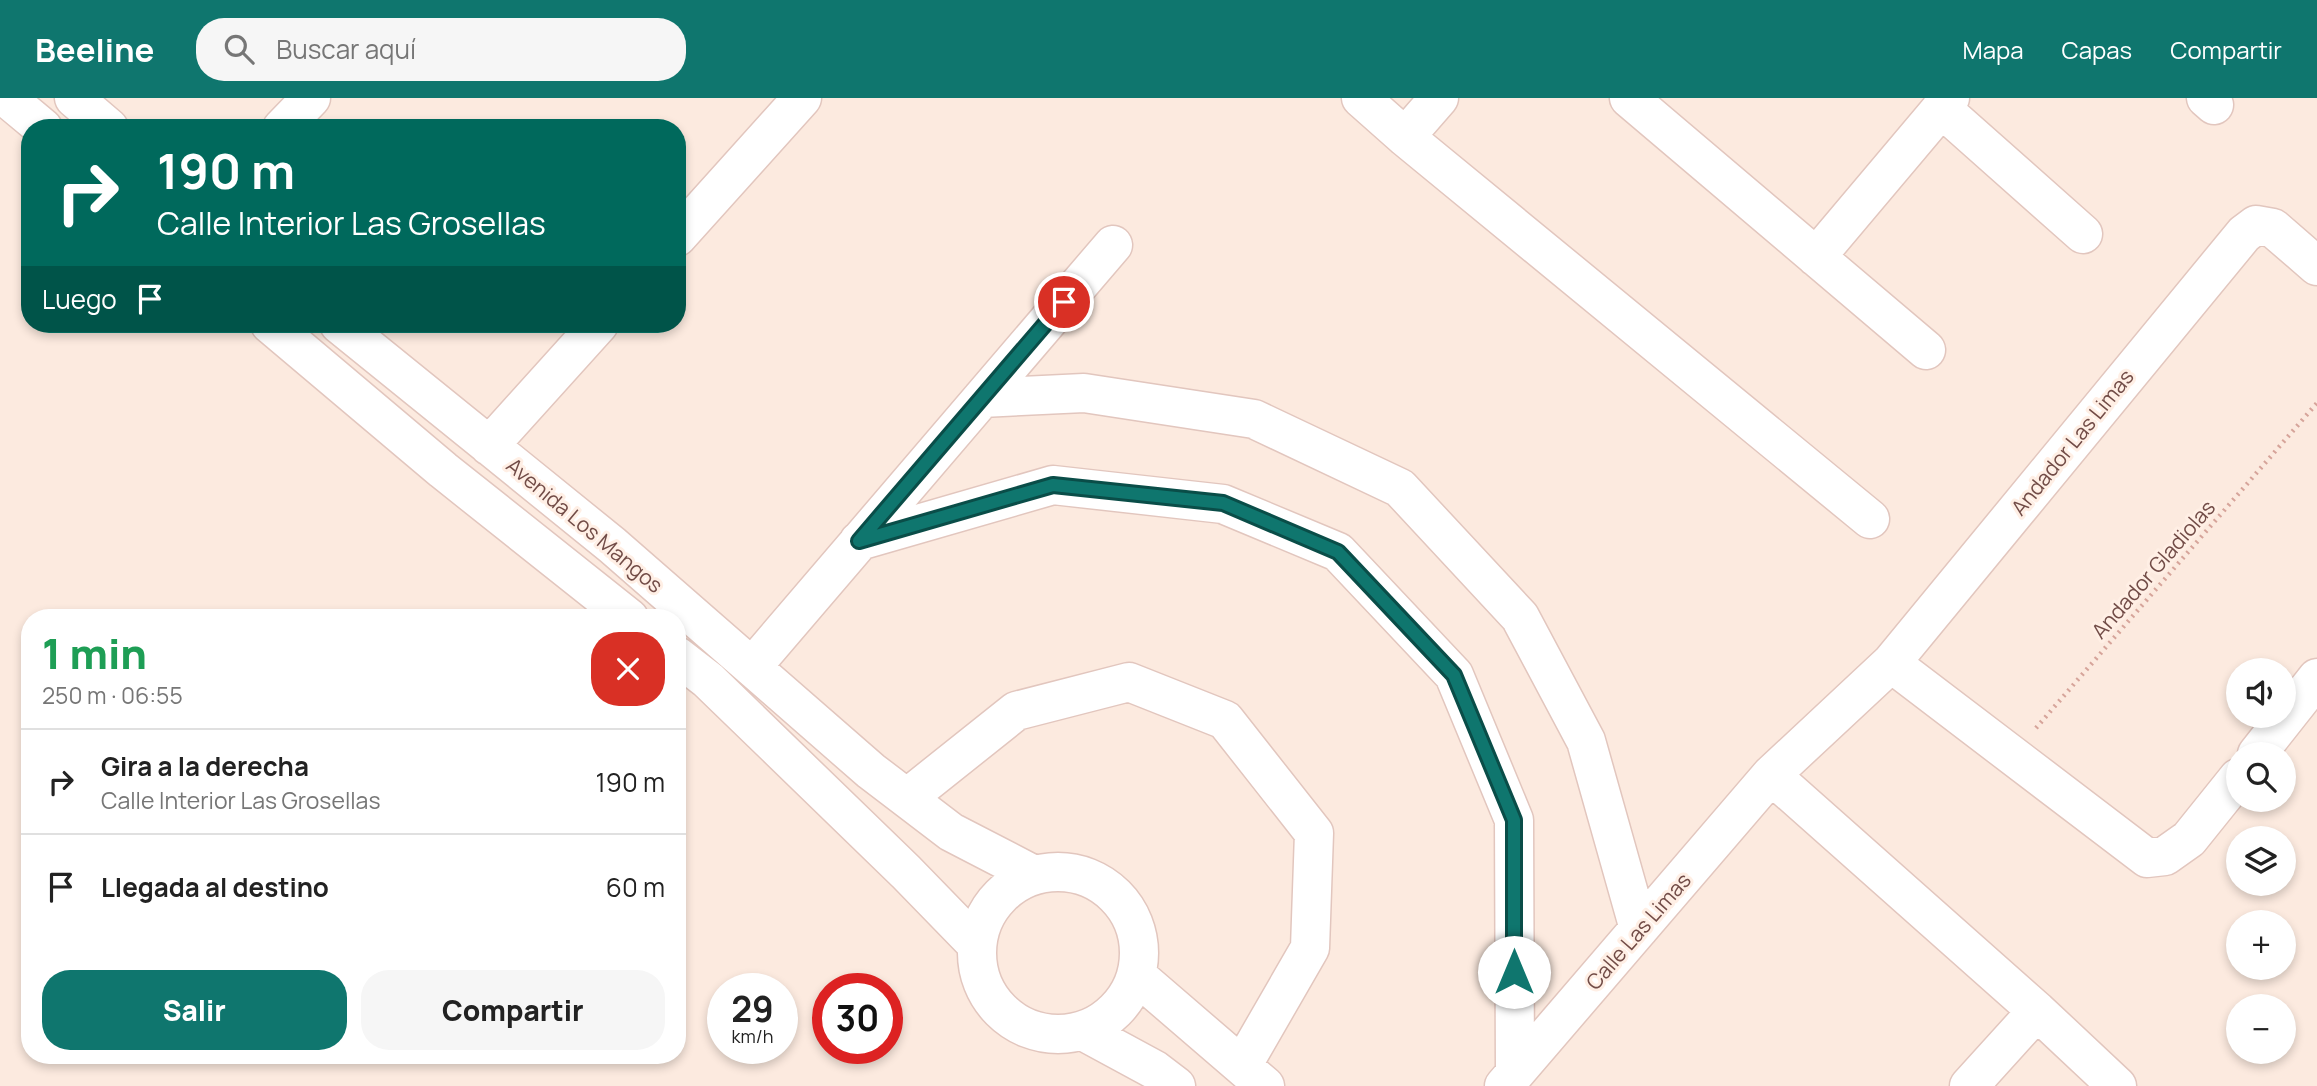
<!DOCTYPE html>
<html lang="es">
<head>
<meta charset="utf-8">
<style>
	:root { --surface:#fff; --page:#f6f6f6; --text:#222; --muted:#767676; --line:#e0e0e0; --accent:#0f766e }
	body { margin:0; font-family:Manrope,sans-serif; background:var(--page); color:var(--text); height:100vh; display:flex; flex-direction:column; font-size:26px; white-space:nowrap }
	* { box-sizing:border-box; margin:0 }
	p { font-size:23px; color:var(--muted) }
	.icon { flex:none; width:38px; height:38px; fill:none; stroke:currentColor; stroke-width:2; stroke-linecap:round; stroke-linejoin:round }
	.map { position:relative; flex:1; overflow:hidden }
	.drawer { position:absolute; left:21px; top:511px; width:665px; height:455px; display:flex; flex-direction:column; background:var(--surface); border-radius:28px; box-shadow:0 4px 10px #0003 }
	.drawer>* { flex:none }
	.hud { position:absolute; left:21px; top:21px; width:665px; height:214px; border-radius:28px; box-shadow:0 4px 10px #0003; background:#00695c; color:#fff; overflow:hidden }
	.tools { position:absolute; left:2226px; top:560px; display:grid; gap:14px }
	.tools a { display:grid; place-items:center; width:70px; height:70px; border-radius:50%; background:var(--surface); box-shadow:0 4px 10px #0003; font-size:35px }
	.speed { position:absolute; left:707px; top:875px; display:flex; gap:14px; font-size:35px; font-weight:700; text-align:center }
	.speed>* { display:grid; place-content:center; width:91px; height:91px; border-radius:50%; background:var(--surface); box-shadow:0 4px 10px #0003; line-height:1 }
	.speed small { font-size:18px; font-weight:400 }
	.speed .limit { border:10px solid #d22; background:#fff; color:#111 }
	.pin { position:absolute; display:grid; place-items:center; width:60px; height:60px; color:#fff; margin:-30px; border:4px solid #fff; border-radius:50%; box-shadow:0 2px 7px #0007 }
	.me { position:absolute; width:77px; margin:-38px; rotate:0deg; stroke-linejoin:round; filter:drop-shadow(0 0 5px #0008) }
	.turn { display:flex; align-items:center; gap:24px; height:147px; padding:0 21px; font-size:32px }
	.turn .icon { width:91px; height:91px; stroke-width:2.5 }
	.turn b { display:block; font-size:49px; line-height:60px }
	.then { display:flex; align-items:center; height:66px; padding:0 21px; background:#0003; gap:14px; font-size:26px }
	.round { display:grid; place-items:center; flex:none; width:74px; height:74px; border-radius:28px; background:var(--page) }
	.head { display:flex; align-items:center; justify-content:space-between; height:119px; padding:0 21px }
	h1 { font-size:42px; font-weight:800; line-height:52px; color:#1e9e55 }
	.action { display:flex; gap:14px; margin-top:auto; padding:14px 21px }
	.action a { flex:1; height:80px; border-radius:28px; background:var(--accent); color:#fff; font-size:28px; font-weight:800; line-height:80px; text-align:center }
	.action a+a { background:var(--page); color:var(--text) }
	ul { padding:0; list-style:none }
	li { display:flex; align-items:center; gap:21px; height:105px; padding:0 21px; border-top:2px solid var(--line) }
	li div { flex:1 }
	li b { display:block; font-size:26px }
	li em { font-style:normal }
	header { display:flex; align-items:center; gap:42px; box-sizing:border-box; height:98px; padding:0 35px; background:var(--accent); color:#fff }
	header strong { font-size:33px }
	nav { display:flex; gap:38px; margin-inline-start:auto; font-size:24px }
	.search { width:490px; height:63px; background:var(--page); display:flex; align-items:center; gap:18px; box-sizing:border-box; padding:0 24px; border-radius:28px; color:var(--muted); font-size:26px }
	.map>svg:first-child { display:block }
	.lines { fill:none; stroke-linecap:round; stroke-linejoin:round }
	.minor-casing { stroke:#e2c6be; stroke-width:41 }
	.path { stroke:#d6a49a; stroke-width:4.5; stroke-dasharray:2 5; stroke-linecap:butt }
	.minor { stroke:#fff; stroke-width:38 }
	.route-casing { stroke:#0a4d48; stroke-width:18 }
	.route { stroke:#0f766e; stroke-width:12 }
	.labels { text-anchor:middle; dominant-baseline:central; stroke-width:6; stroke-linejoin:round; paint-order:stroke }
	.street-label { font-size:21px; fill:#724c47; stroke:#ffefe5 }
</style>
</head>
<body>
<header>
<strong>Beeline</strong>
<div class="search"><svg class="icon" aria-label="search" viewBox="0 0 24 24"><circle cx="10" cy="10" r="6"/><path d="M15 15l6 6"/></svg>Buscar aquí</div>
<nav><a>Mapa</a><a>Capas</a><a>Compartir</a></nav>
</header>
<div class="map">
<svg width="2317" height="988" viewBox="0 0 2317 988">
	<rect width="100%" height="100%" fill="#fceadf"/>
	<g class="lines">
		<defs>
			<path id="minor" d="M 7,0 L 43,30
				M 74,0 L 109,30
				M 1361,0 L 1405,39 L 1870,421
				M 1629,0 L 1926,252
				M 2206,0 L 2214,7
				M 1941,10 L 2083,136
				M 282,30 L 311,0
				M 1405,39 L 1439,0
				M 677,139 L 802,0
				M 1816,159 L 1950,0
				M 270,226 L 443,372 L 629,520
				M 339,226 L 612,447 L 871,673 L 951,734 L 1034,777
				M 982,300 L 1084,295 L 1254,321 L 1400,390 L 1520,519 L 1586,643 L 1639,831
				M 489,348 L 599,226
				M 859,443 L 1053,387 L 1223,406 L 1338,454 L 1454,577 L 1514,722 L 1515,975
				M 677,558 L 708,582 L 906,774 L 977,847
				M 1891,565 L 2147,760 L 2165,758 L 2189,741 L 2238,680
				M 752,569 L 1113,147
				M 2257,656 L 2317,580
				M 1771,677 L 2037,913 L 2117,988
				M 907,700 L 1016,613 L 1129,584 L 1225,622 L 1314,735 L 1310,850 L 1242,968
				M977 855a81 81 0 1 1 162 0a81 81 0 1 1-162 0Z
				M 1136,877 L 1265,988
				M 1083,933 L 1155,972 L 1176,988
				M 1504,988 L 1771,677 L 1891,565 L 2244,136 L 2256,127 L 2273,130 L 2317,168
				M 1969,988 L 2037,913"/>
		</defs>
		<use href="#minor" class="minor-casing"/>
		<path class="path" d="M 2036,630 L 2317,305"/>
		<use href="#minor" class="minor"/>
	</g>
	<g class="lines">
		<defs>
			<path id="route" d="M 1064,204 L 859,443 L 1053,387 L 1223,405 L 1338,454 L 1454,577 L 1514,722 L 1514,874"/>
		</defs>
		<use href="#route" class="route-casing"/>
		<use href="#route" class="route"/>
	</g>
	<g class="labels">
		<g class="street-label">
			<text transform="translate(2072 344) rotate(-51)">Andador Las Limas</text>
			<text transform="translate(585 427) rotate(40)">Avenida Los Mangos</text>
			<text transform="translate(2153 471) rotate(-49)">Andador Gladiolas</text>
			<text transform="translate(1638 833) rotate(-49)">Calle Las Limas</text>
		</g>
	</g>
</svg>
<div class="tools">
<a><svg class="icon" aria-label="sound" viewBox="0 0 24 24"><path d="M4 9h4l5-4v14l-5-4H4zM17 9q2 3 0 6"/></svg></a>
<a><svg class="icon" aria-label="search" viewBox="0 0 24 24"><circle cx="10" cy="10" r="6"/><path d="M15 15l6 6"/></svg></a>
<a><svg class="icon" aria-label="layers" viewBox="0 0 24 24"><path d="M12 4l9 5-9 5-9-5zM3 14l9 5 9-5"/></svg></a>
<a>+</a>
<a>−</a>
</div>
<div class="speed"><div>29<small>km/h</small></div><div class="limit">30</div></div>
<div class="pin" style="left:1064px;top:204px;background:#d93025"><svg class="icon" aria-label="arrive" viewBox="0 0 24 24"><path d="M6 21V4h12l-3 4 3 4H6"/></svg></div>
<svg class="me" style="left:1514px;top:874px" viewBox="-20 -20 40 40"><circle r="19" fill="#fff"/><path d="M0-13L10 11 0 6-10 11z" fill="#0f766e"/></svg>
<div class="hud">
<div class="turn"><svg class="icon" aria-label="right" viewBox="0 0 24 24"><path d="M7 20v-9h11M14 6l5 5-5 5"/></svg><div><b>190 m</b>Calle Interior Las Grosellas</div></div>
<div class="then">Luego<svg class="icon" aria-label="arrive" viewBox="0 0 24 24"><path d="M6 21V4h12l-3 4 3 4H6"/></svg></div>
</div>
<section class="drawer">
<div class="head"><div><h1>1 min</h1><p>250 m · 06:55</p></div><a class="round" style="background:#d93025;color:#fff"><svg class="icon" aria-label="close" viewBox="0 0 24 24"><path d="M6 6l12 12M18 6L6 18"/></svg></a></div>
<ul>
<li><svg class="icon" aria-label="right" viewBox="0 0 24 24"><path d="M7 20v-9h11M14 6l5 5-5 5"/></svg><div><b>Gira a la derecha</b><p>Calle Interior Las Grosellas</p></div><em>190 m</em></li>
<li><svg class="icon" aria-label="arrive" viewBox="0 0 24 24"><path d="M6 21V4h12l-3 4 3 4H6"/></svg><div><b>Llegada al destino</b></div><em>60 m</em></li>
</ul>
<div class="action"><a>Salir</a><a>Compartir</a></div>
</section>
</div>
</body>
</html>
